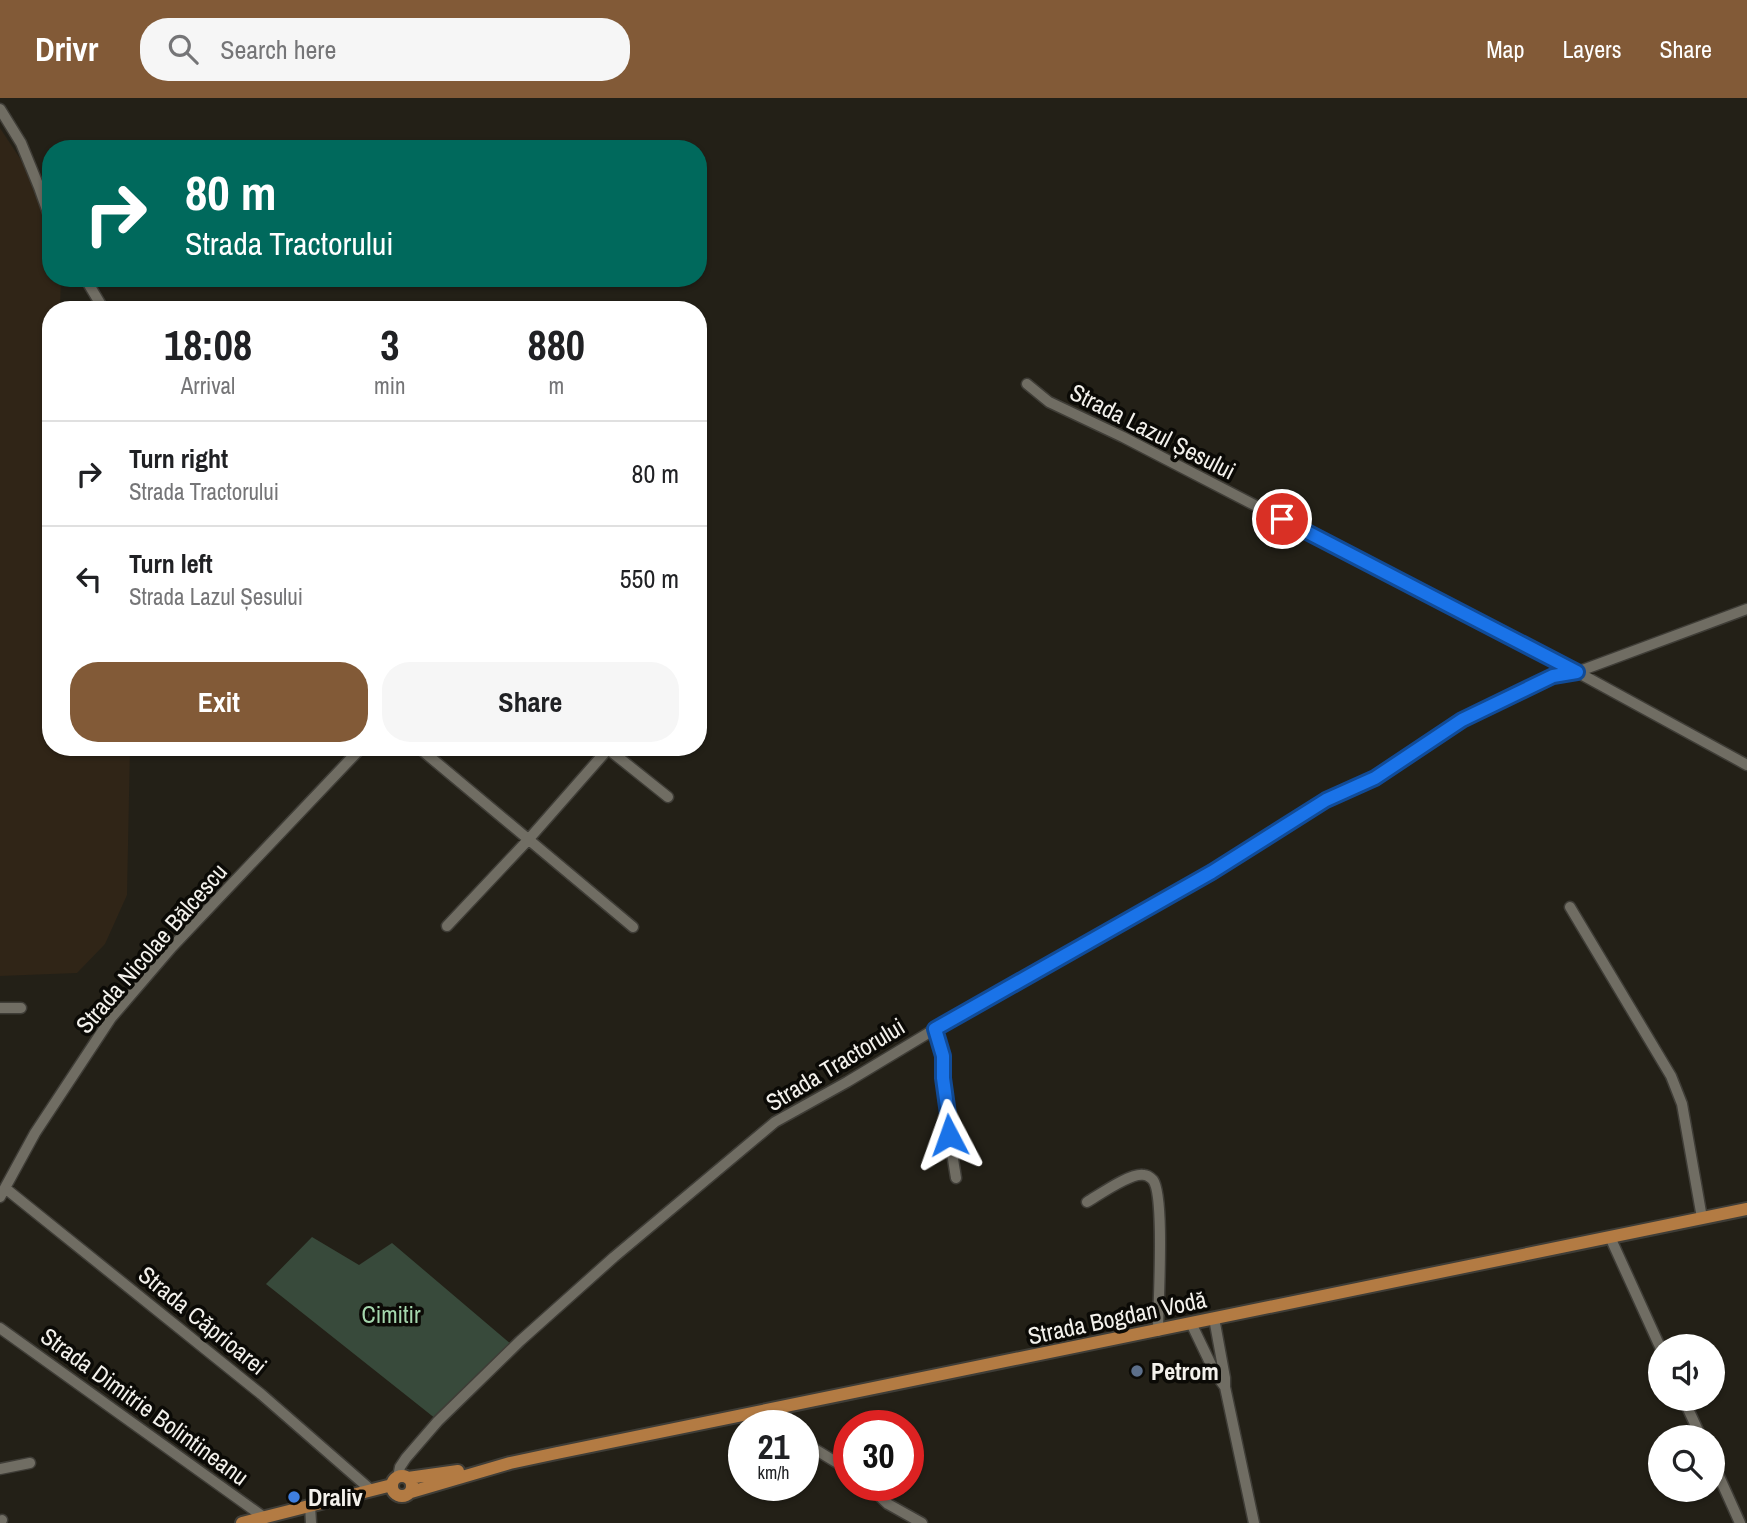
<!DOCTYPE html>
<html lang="en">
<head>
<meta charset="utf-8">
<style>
	:root { --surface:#fff; --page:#f6f6f6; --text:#202124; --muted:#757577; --line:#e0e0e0; --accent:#825a37 }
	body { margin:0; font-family:"Archivo Narrow",sans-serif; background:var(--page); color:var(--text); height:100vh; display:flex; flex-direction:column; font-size:26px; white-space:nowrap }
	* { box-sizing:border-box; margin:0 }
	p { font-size:23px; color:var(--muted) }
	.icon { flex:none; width:38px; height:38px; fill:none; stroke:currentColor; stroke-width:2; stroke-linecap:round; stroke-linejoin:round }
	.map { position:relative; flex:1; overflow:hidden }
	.side { position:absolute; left:42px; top:203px; width:665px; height:455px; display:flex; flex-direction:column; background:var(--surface); border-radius:28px; box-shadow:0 2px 5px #0004 }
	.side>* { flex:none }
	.top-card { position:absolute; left:42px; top:42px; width:665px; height:147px; border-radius:28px; box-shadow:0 2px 5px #0004; background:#00695c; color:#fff; overflow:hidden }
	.controls { position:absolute; left:1648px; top:1236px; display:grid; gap:14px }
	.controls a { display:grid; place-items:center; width:77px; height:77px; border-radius:50%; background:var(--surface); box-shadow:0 2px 5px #0004; font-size:35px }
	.speed { position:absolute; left:728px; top:1312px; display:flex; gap:14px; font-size:35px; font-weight:700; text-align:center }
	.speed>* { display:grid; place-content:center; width:91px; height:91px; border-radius:50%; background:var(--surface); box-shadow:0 2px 5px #0004; line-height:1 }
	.speed small { font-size:18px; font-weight:400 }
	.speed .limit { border:10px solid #d22; background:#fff; color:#111 }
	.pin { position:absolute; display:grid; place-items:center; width:60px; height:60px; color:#fff; margin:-30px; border:4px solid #fff; border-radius:50%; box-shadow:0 2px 7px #0007 }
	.me { position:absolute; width:77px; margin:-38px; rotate:356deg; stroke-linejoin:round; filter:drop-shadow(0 0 5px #0008) }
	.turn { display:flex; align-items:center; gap:24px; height:147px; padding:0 28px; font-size:32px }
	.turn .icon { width:91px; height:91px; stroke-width:2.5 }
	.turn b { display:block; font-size:49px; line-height:60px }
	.eta { display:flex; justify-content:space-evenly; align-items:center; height:119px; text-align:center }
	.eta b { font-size:42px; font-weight:700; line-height:49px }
	.action { display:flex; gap:14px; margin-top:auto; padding:14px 28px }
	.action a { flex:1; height:80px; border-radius:28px; background:var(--accent); color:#fff; font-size:28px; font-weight:700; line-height:80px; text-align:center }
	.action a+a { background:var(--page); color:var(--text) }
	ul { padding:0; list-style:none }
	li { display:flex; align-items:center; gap:21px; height:105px; padding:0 28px; border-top:2px solid var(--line) }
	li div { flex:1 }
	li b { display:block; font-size:26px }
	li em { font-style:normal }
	header { display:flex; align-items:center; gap:42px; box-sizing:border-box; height:98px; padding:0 35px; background:var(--accent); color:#fff }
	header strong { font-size:33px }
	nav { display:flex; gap:38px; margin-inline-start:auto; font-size:24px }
	.search { width:490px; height:63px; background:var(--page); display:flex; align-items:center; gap:18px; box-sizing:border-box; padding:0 24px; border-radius:28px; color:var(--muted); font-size:26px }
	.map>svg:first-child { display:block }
	.industrial { fill:#302517 }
	.green { fill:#384a3b }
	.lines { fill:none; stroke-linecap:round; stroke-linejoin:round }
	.minor-casing { stroke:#3f3d37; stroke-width:13 }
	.major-casing { stroke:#3f3d37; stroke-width:16 }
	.minor { stroke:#706d63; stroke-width:10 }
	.major { stroke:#b37b43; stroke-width:12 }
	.route-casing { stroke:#114b97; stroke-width:18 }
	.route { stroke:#1a73e8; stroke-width:12 }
	.service-dot { fill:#5c6f8a; stroke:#0b0a06; stroke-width:2.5 }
	.shop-dot { fill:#3f7fe0; stroke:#0b0a06; stroke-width:2.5 }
	.labels { text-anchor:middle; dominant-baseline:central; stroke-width:7; stroke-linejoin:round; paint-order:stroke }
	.street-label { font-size:24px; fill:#f3f1ec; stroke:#0b0a06 }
	.park-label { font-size:24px; fill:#a4d7ad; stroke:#0b0a06 }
	.poi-label { font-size:24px; font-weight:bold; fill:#f3f1ec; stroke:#0b0a06; text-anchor:start }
</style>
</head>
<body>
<header>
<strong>Drivr</strong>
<div class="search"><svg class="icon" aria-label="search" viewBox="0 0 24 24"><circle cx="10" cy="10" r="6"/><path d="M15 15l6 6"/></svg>Search here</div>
<nav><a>Map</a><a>Layers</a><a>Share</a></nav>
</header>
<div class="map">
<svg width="1747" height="1425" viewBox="0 0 1747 1425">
	<rect width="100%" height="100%" fill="#232017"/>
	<path class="industrial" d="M 0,30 L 23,65 L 51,130 L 51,180 L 61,180 L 60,212 L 51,212 L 51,649 L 130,649 L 127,797 L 105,846 L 77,875 L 0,878 Z"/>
	<path class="green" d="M 312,1139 L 359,1167 L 392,1145 L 511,1246 L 436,1321 L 266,1186 Z"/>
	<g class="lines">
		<defs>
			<path id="minor" d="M 0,11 L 21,45 L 39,89 L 51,123
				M 85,180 L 104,212
				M 1027,286 L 1049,304 L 1123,339 L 1577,574 L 1747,667
				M 418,649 L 633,829
				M 608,651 L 668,699
				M 1570,809 L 1671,978 L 1682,1006 L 1702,1120
				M 447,828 L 528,742 L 608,651 L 606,649
				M 0,910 L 21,910
				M 935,931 L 942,958 L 943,980 L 949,1016 L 949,1036 L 956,1080
				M 5,1090 L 261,1296 L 371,1392
				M 0,1099 L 35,1035 L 111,920 L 172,849 L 362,649
				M 1087,1104 C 1099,1097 1131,1074 1144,1077 C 1147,1077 1151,1080 1153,1082 C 1165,1098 1158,1207 1158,1233
				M 1610,1139 L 1661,1251
				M 1214,1220 L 1225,1280 L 1225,1289 L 1254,1425
				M 1191,1225 L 1215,1275 L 1225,1289
				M 0,1230 L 265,1420
				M 1683,1300 L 1701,1339
				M 755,1314 L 778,1328
				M 803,1344 L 849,1372
				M 1713,1365 L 1740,1425
				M 0,1371 L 30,1365
				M 398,1379 L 400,1369 L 406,1360 L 438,1323 L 520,1243 L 614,1159 L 775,1024 L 847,984 L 935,931 L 1042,869 L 1109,833 L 1212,774 L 1326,702 L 1375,680 L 1462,622 L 1553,578 L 1577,574 L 1747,511
				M 869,1388 L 888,1406 L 922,1425
				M 310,1407 L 311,1425
				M 0,1423 L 2,1422"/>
			<path id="major" d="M392 1388a10 10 0 1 1 20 0a10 10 0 1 1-20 0Z
				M 408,1380 L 458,1373
				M 411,1394 L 510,1365 L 557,1355 L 1747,1111
				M 242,1425 L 392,1387"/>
		</defs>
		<use href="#minor" class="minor-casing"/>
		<use href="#major" class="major-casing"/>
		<use href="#minor" class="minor"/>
		<use href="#major" class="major"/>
	</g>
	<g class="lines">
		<defs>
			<path id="route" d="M 949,1037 L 948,1016 L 943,980 L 943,958 L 935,931 L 1212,774 L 1326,702 L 1375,680 L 1462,622 L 1553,578 L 1577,574 L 1282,421"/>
		</defs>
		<use href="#route" class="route-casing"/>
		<use href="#route" class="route"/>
	</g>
	<circle class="service-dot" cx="1137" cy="1273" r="7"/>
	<circle class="shop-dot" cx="294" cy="1399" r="7"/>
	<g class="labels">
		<g class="street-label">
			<text transform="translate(1153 333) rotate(27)">Strada Lazul Șesului</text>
			<text transform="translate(151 850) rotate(-49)">Strada Nicolae Bălcescu</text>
			<text transform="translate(835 966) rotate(-31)">Strada Tractorului</text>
			<text transform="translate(1117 1219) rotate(-12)">Strada Bogdan Vodă</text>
			<text transform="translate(203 1222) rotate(39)">Strada Căprioarei</text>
			<text transform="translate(145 1308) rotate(36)">Strada Dimitrie Bolintineanu</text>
		</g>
		<g class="park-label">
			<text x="391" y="1216">Cimitir</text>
		</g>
		<g class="poi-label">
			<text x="1151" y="1273">Petrom</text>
			<text x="308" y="1399">Draliv</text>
		</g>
	</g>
</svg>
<div class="controls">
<a><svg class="icon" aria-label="sound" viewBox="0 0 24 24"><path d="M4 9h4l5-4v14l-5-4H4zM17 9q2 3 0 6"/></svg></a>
<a><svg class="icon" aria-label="search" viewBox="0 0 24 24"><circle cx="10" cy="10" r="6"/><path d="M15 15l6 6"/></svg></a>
</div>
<div class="speed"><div>21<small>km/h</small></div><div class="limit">30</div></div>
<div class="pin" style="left:1282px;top:421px;background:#d93025"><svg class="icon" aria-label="arrive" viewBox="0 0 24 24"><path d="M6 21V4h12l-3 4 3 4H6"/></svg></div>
<svg class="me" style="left:949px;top:1037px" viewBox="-20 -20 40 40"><path d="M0-17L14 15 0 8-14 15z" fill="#1a73e8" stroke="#fff" stroke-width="4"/></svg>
<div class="top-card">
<div class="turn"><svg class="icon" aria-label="right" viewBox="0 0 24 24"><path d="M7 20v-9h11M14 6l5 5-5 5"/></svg><div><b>80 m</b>Strada Tractorului</div></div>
</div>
<section class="side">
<div class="eta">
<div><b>18:08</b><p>Arrival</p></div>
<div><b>3</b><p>min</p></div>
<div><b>880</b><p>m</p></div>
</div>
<ul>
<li><svg class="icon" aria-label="right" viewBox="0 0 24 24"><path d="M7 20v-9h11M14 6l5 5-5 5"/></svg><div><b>Turn right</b><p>Strada Tractorului</p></div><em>80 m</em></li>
<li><svg class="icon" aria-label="left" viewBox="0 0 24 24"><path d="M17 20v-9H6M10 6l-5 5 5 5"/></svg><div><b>Turn left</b><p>Strada Lazul Șesului</p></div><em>550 m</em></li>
</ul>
<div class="action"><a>Exit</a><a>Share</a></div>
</section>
</div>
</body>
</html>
